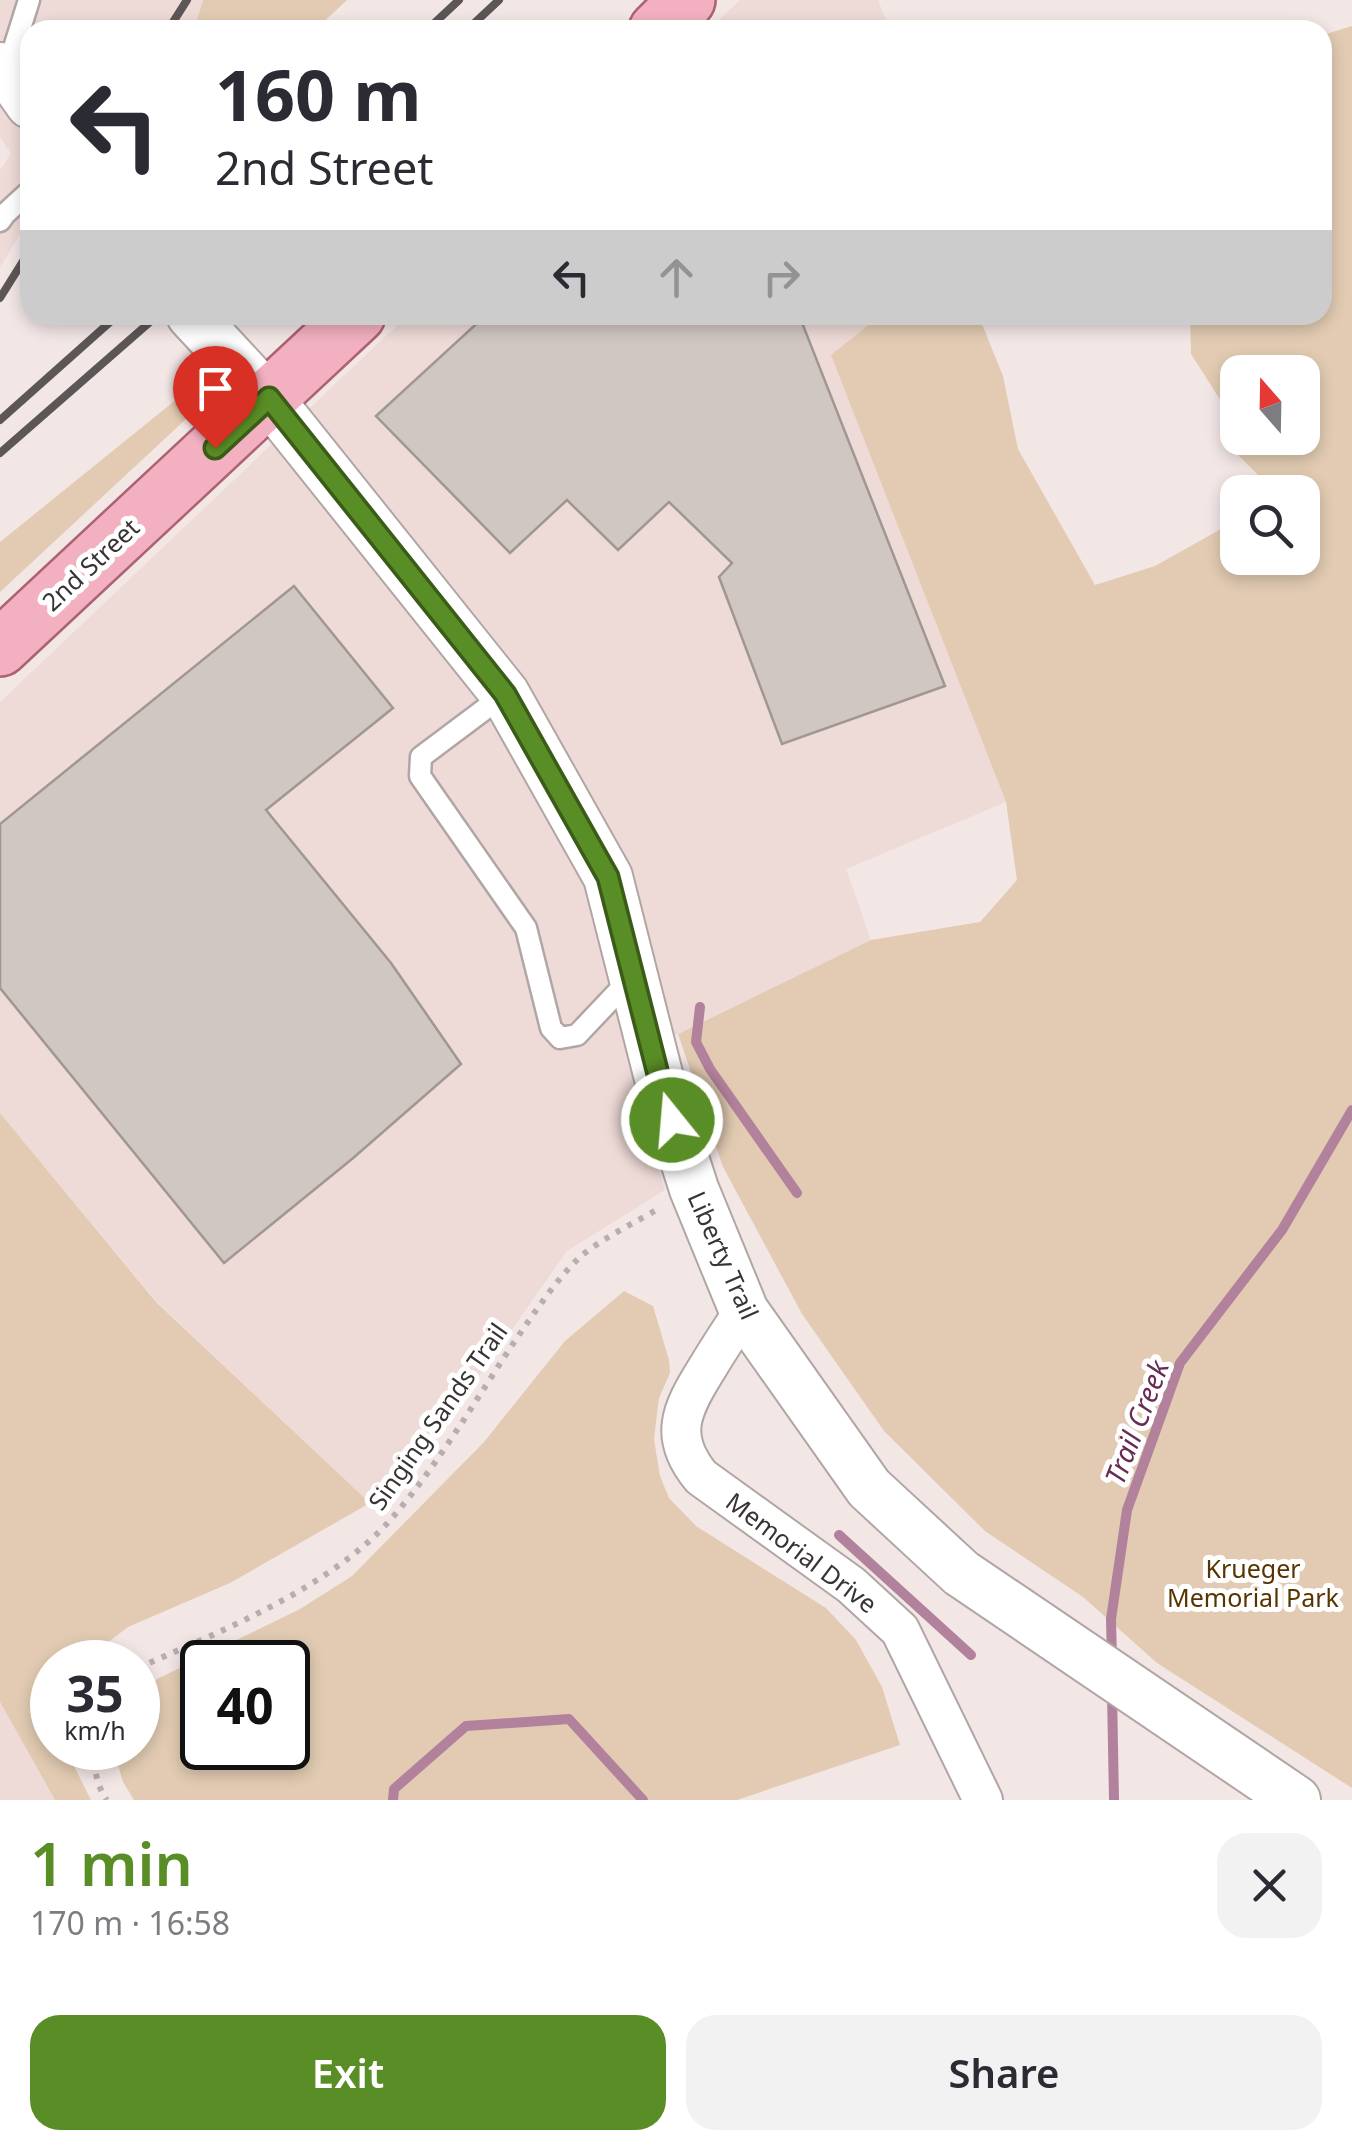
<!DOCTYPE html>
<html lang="en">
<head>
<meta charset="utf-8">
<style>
	:root { --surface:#fff; --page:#f2f2f3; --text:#2b2b33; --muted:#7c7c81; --accent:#598d25 }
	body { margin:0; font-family:"Noto Sans",sans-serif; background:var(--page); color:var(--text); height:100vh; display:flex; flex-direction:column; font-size:38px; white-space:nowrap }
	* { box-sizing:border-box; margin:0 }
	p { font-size:32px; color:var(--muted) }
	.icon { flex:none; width:55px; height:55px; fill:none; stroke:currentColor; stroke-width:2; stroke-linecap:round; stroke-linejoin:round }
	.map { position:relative; height:1800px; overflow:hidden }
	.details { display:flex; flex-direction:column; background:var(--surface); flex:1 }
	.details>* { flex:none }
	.hud { position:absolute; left:20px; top:20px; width:1312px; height:305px; border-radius:30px; box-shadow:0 5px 15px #0003; background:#fff; color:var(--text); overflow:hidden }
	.needle { width:65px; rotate:340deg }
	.buttons { position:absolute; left:1220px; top:355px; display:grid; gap:20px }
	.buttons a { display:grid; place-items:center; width:100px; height:100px; border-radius:20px; background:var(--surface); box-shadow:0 5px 15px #0003; font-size:50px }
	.speed { position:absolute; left:30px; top:1640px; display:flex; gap:20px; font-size:50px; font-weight:700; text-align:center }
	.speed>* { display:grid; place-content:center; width:130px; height:130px; border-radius:50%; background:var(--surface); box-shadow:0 5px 15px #0003; line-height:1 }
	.speed small { font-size:25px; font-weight:400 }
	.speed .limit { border:5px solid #111; border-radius:15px; background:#fff; color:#111 }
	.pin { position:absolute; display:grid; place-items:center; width:85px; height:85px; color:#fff; margin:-102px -42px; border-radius:50% 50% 50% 0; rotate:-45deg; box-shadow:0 0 10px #0007 }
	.pin .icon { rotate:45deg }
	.me { position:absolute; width:110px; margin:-55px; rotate:343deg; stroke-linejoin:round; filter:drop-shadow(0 0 8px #0008) }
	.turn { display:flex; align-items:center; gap:35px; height:210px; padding:0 30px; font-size:45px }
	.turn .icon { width:130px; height:130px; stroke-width:2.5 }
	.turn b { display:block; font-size:70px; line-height:85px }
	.lanes { display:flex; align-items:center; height:95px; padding:0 30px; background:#0003; justify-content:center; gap:50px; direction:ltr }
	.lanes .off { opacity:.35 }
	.round { display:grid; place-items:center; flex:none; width:105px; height:105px; border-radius:30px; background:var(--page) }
	.headline { display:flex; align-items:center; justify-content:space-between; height:170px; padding:0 30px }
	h1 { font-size:60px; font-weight:600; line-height:75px; color:var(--accent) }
	.primary-button { display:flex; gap:20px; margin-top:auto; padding:20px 30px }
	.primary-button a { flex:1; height:115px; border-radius:30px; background:var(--accent); color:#fff; font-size:40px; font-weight:600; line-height:115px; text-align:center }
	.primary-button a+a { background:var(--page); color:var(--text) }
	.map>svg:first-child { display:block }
	.built { fill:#eedad7 }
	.green { fill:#e2cbb2; fill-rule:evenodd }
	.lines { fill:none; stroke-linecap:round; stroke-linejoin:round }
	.stream { stroke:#b2819c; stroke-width:10 }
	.building { fill:#d1c7c2; stroke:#a09692; stroke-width:2.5 }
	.service-casing { stroke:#b1a6a5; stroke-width:25 }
	.minor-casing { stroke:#b1a6a5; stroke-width:42 }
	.tertiary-casing { stroke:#b1a6a5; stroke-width:52 }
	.primary-casing { stroke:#ab6273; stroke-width:60 }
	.path { stroke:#b7aead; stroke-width:6; stroke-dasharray:5 8; stroke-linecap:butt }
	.service { stroke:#fff; stroke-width:20 }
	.minor { stroke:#fff; stroke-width:38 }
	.tertiary { stroke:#fff; stroke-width:48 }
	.primary { stroke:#f2b0c0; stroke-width:55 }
	.rail { stroke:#5c5756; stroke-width:8 }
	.route-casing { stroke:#3a5c18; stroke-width:25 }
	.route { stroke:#598d25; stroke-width:18 }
	.labels { text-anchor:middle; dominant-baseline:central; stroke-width:10; stroke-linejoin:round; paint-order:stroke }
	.street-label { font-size:25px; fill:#383433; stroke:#fff }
	.park-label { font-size:25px; fill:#583400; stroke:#fff }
	.water-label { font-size:28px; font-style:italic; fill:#682c52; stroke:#fff }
</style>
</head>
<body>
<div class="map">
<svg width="1352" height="1800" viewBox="0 0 1352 1800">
	<rect width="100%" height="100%" fill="#f3e7e6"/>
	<path class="built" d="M 0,0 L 203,0 L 194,30 L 30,30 L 30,217 L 0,268 L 0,170 L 11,154 L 0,137 Z
		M 740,0 L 878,0 L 890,30 L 708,30 Z
		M 408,315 L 881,315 L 832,356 L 1006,802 L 846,869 L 871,940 L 632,1056 L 649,1139 L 665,1190 L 567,1251 L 414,1469 L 370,1503 L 156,1301 L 0,1113 L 0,702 Z
		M 0,1702 L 55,1800 L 0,1800 Z"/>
	<path class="green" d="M 203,0 L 347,0 L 315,30 L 194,30 Z
		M 1352,26 L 1352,1788 L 1157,1663 L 1083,1597 L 985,1531 L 884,1431 L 802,1314 L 723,1167 L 678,1034 L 871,940 L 980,922 L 1017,880 L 1006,802 L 831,355 L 881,315 L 969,315 L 982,324 L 1003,376 L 1018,449 L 1095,585 L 1155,566 L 1237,520 L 1238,558 L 1302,558 L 1302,492 L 1260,492 L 1262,479 L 1239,456 L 1233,420 L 1191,354 L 1190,317 L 1192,315 L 1322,315 L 1323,35 ZM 1238,372 L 1302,372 L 1302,438 L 1238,438 Z
		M 188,390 L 185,420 L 0,592 L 0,542 Z
		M 0,1113 L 156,1302 L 370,1503 L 230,1583 L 128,1627 L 82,1662 L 52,1662 L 52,1748 L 65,1748 L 91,1800 L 55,1800 L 0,1702 Z
		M 624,1291 L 653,1306 L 669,1360 L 670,1373 L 659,1398 L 654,1439 L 660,1476 L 669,1498 L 696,1526 L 826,1608 L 856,1640 L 882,1687 L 900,1745 L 737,1800 L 134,1800 L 123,1782 L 113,1748 L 138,1748 L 138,1692 L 159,1678 L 300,1609 L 352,1576 L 484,1442 L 565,1341 ZM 202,1662 L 288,1662 L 288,1748 L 202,1748 Z"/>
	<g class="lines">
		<path class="stream" d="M 700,1007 L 696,1042 L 710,1069 L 797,1193
			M 839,1535 L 971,1655
			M 1112,1660 L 1111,1619 L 1127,1510 L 1180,1363 L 1282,1230 L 1352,1110
			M 1112,1692 L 1114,1800
			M 393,1800 L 394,1789 L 466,1726 L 569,1719 L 643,1800"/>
	</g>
	<path class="building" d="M 486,315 L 799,315 L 945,686 L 782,744 L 719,577 L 732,563 L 669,502 L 618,550 L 567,500 L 510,553 L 376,416 Z
		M 294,586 L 393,708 L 266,810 L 391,963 L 461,1064 L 352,1159 L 224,1263 L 0,988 L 0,824 Z"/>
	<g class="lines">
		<defs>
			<path id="service" d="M 7,70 L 29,0
				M 0,221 L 5,214 L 30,191
				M 505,694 L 421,757 L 420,776 L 526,928 L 551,1028 L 560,1038 L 577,1035 L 632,977"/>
			<path id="minor" d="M 744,1311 C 731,1330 718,1350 706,1370 C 681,1410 668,1437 701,1477 L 851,1585 L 900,1630 L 983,1800"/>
			<path id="tertiary" d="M 0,67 L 6,70 L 30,104
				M 191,315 L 269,399 L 505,694 L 608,877 L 661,1086 L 694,1189 L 744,1311 L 869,1488 L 961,1573 L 1296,1800"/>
			<path id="primary" d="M 657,30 L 687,0
				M 0,648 L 357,315"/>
		</defs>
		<use href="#service" class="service-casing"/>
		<use href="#minor" class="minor-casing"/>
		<use href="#tertiary" class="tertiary-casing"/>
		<use href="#primary" class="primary-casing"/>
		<path class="path" d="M 138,1668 C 221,1631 331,1588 392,1518 C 439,1464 479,1394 519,1335 C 537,1309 556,1280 580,1257 C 601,1239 634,1223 658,1209
			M 93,1748 C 94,1765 96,1786 107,1800"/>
		<use href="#service" class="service"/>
		<use href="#minor" class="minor"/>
		<use href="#tertiary" class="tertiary"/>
		<use href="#primary" class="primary"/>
		<path class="rail" d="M 168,30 L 187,0
			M 427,30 L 459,0
			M 467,30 L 499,0
			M 0,298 L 30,250
			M 0,420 L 118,315
			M 0,453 L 158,315"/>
	</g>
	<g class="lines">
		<defs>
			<path id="route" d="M 215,448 L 269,398 L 505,694 L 608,877 L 661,1086 L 672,1120"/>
		</defs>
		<use href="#route" class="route-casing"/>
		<use href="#route" class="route"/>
	</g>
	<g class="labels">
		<g class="street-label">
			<text transform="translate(90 564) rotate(-43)">2nd Street</text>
			<text transform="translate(724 1255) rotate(66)">Liberty Trail</text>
			<text transform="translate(437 1416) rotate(-55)">Singing Sands Trail</text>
			<text transform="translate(802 1552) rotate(37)">Memorial Drive</text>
		</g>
		<g class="park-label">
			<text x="1253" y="1568">Krueger<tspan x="1253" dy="29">Memorial Park</tspan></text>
		</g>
		<g class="water-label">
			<text transform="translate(1136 1422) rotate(-69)">Trail Creek</text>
		</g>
	</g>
</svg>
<div class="buttons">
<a><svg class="needle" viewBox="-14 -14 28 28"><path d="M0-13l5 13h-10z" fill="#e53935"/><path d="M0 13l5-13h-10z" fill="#7c7c81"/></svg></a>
<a><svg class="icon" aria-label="search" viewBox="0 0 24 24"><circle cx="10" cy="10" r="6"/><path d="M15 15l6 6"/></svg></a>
</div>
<div class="speed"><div>35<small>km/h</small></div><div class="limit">40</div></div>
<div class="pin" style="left:215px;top:448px;background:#d93025"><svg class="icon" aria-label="arrive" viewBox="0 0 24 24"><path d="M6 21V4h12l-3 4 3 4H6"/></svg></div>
<svg class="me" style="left:672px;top:1120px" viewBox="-20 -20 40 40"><circle r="17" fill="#598d25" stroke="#fff" stroke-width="3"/><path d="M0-11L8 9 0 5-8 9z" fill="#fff"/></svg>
<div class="hud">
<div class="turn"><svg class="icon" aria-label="left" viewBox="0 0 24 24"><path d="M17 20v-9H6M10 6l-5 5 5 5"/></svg><div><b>160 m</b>2nd Street</div></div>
<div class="lanes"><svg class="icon" aria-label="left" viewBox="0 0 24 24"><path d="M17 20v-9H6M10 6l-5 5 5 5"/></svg><svg class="icon off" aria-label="ahead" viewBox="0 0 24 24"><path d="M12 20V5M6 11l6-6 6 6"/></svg><svg class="icon off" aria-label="right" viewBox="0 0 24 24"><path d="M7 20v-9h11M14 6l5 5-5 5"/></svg></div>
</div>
</div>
<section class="details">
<div class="headline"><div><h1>1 min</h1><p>170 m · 16:58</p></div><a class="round"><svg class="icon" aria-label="close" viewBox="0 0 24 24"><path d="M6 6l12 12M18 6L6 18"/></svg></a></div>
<div class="primary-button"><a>Exit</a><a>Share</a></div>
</section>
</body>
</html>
